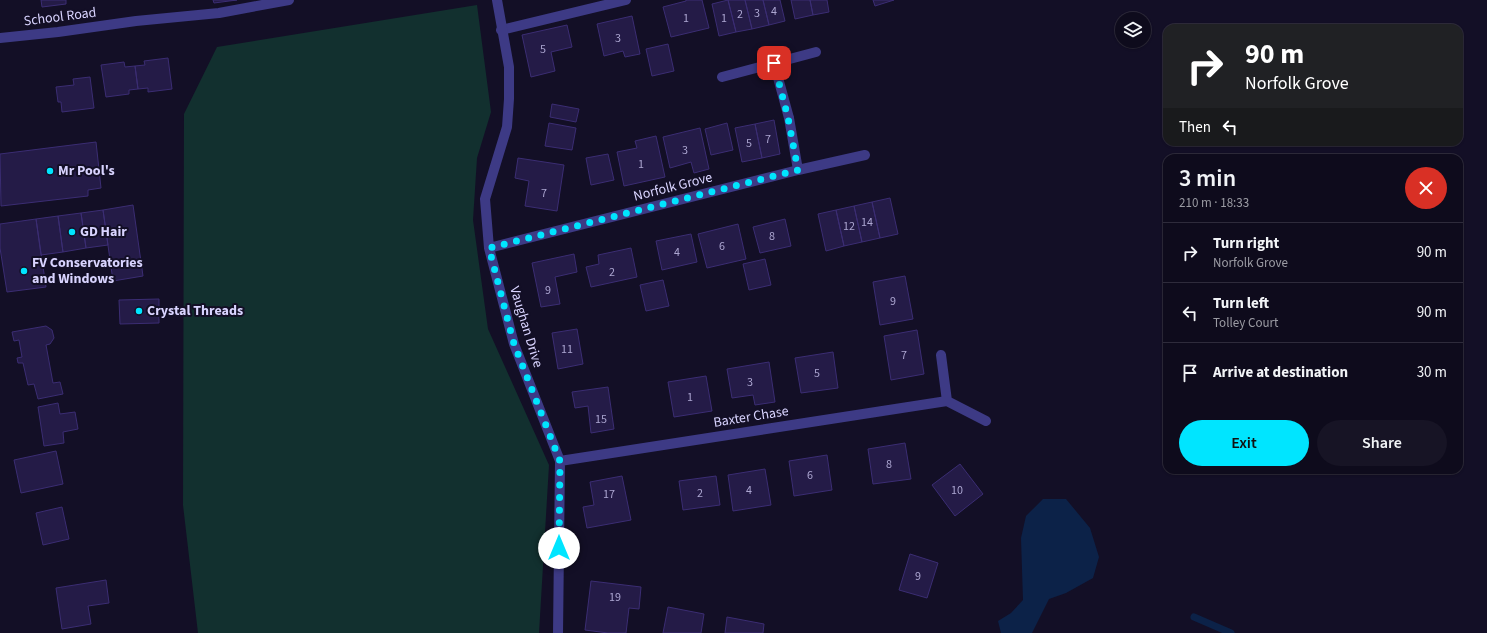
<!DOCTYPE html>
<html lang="en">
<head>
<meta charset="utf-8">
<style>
	:root { --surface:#0e0b1c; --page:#171425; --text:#f1f3f6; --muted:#9b9ba3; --line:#2e2b3b; --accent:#00e5ff }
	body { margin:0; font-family:"Source Sans 3",sans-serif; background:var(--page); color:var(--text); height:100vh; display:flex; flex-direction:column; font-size:15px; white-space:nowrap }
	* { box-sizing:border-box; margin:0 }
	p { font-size:13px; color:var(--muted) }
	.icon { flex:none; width:22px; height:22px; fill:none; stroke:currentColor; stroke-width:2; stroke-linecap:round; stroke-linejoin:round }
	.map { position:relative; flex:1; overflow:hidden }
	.side { position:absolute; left:1163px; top:154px; width:300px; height:320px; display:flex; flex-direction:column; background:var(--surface); border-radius:12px; box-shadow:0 1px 3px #0004,0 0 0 1px var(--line) }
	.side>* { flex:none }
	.hud { position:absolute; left:1163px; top:24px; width:300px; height:122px; border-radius:12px; box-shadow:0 1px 3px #0004,0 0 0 1px var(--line); background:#202124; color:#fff; overflow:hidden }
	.buttons { position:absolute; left:1115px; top:12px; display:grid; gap:8px }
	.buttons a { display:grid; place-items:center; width:36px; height:36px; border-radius:50%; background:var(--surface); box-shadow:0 1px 3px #0004,0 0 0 1px var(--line); font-size:20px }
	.pin { position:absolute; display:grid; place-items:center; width:34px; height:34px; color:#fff; margin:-17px; border-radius:8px; box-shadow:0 2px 6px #0006 }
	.me { position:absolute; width:44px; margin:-22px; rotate:0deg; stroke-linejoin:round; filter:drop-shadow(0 0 3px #0008) }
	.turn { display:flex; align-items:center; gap:14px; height:84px; padding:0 16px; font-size:18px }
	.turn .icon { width:52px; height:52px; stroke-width:2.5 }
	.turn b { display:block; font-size:28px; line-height:34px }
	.then { display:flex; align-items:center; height:38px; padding:0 16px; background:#0003; gap:8px; font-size:15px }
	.round { display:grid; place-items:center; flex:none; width:42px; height:42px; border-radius:21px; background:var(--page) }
	.headline { display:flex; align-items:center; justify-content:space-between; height:68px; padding:0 16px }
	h1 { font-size:24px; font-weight:600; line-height:30px }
	.button { display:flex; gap:8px; margin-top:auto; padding:8px 16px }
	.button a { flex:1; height:46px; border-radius:24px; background:var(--accent); color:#111; font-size:16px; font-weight:600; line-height:46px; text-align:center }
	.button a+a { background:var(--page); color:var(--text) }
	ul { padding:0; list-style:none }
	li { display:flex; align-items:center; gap:12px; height:60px; padding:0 16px; border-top:1px solid var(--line) }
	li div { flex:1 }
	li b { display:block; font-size:15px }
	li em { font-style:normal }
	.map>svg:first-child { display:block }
	.green { fill:#12302f }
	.water { fill:#0c2248 }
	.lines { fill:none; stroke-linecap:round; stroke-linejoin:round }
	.stream { stroke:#0c2248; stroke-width:7 }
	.building { fill:#241b47; stroke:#3b2d73 }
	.service { stroke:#3d3a85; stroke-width:10 }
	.minor { stroke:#3d3a85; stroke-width:10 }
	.tertiary { stroke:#3d3a85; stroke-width:10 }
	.route { stroke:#00e5ff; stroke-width:7; stroke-dasharray:0 12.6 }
	.poi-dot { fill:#00e5ff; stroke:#130f26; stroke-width:1.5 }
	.labels { text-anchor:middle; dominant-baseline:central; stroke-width:4; stroke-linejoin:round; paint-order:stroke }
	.number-label { font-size:12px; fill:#aca6d1 }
	.street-label { font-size:14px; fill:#d9d4ff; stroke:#130f26 }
	.poi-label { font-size:14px; font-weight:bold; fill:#d9d4ff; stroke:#130f26; text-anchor:start }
</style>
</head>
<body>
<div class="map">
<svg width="1487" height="633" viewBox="0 0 1487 633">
	<rect width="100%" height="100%" fill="#130f26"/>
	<path class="green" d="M 477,5 L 491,112 L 477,158 L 473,220 L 488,329 L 549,465 L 539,633 L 198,633 L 183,505 L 184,114 L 217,47 Z"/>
	<path class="water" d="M 1043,499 L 1066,499 L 1090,528 L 1099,557 L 1093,578 L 1066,593 L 1049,599 L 1032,633 L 1001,633 L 998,621 L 1011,613 L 1023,600 L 1021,538 L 1026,516 Z"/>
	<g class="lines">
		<path class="stream" d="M 1194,617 L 1231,633"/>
	</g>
	<path class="building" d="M 41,0 L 66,0 L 66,4 L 42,7 Z
		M 213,0 L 237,0 L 214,3 Z
		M 686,0 L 702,0 L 709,28 L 671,37 L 663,7 L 686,1 Z
		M 728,0 L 736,32 L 719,36 L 712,4 Z
		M 728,0 L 745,0 L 752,29 L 736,32 Z
		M 745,0 L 763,0 L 769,25 L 752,29 Z
		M 763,0 L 780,0 L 785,21 L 769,25 Z
		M 791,0 L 810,0 L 813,15 L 795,19 Z
		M 810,0 L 827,0 L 829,12 L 813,15 Z
		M 873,0 L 894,0 L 875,6 Z
		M 632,16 L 640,54 L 625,57 L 623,51 L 604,56 L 597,24 Z
		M 567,25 L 572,47 L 551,52 L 555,71 L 531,77 L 522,35 Z
		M 668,44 L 674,71 L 652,76 L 646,49 Z
		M 168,58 L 172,89 L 148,92 L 148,88 L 138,89 L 135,66 L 145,65 L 144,61 Z
		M 124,62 L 125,67 L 135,66 L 138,89 L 129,90 L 129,94 L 106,97 L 101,65 Z
		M 90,77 L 94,108 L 62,112 L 61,102 L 58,102 L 56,87 L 74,85 L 73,79 Z
		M 552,104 L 579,109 L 576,122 L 550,117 Z
		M 774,120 L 780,154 L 762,158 L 755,124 Z
		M 549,123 L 576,128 L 572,150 L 545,146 Z
		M 727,123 L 733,150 L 711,155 L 705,129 Z
		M 755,124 L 762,158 L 742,162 L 735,128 Z
		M 700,128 L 709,169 L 694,173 L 691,162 L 670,168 L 663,137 Z
		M 656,136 L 665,177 L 624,186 L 617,152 L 637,148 L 635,141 Z
		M 96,142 L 101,188 L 88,190 L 88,196 L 1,206 L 0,154 Z
		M 608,154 L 614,180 L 591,185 L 586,158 Z
		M 518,158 L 564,165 L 557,211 L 525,206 L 529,181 L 515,178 Z
		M 890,198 L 898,234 L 880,238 L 872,202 Z
		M 872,202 L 880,238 L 862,242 L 854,206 Z
		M 133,205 L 143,276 L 113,281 L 103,210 Z
		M 854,206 L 862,242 L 844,246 L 836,210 Z
		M 103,210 L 108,245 L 86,248 L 81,213 Z
		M 836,210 L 844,246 L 826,251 L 818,214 Z
		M 81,213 L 86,248 L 63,252 L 58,216 Z
		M 58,216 L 63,252 L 41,255 L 36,219 Z
		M 36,219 L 46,287 L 7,292 L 0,248 L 0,224 Z
		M 785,219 L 791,246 L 760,253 L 753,227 Z
		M 738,224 L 746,259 L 707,268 L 698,234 Z
		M 691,234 L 697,262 L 662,270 L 656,241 Z
		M 631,248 L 637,277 L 591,287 L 586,267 L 599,264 L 598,255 Z
		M 574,254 L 577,272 L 555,277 L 560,304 L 541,307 L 532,263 Z
		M 765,259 L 771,285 L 749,290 L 743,264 Z
		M 905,276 L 913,319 L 880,325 L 873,282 Z
		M 663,280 L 669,306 L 646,311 L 640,285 Z
		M 159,299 L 159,323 L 120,324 L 119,300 Z
		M 46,326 L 52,330 L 54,338 L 50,344 L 46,345 L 53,383 L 60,382 L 63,394 L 38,399 L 34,384 L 28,385 L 23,363 L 18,363 L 17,358 L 22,357 L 19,340 L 14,341 L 12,332 Z
		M 577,329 L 583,364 L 558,369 L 552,333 Z
		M 917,330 L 924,374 L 891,380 L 884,336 Z
		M 833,352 L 838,388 L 801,393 L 795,358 Z
		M 769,362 L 775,402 L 755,405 L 753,395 L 732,398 L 727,369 Z
		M 706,376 L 712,411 L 674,417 L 668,382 Z
		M 608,387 L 614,429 L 591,433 L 588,406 L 575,408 L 572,392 Z
		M 58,403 L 60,414 L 75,412 L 78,429 L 63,432 L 64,443 L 44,446 L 38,407 Z
		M 905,443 L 911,479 L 873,484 L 868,449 Z
		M 56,451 L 63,484 L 21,493 L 14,460 Z
		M 827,455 L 832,490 L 794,496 L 789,461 Z
		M 960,464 L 983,494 L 955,516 L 932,485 Z
		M 765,469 L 771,505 L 733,511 L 728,475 Z
		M 622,476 L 631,520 L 587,528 L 583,507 L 594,505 L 590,482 Z
		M 716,476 L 720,505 L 683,510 L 679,481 Z
		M 62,507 L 69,539 L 43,545 L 36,513 Z
		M 910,554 L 938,563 L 927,598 L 899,590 Z
		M 106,580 L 109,603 L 88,606 L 91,624 L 62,629 L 56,588 Z
		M 591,581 L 641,587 L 639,609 L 629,608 L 626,633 L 608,633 L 585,630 Z
		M 668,607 L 704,614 L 701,633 L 663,633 Z
		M 727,617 L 764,624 L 763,633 L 725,633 Z"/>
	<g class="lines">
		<path class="service" d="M 501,30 L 626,0
			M 774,63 L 789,118
			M 722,77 L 816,52"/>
		<path class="minor" d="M 497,0 L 509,67 L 509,99 L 507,127 L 485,199 L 489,248 L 514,344 L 560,461 L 558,633
			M 789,118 L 798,170
			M 489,248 L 798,170 L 865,155
			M 941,355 L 947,401
			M 560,461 L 947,401 L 986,421"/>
		<path class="tertiary" d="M 0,38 L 58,32 L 136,21 L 219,13 L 289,0"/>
	</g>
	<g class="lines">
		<path class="route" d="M 559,548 L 560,461 L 514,344 L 489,248 L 798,170 L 788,118 L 774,63"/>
	</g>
	<g class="poi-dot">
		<circle cx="50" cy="171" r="4"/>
		<circle cx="72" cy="232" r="4"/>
		<circle cx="24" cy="271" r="4"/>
		<circle cx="139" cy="311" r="4"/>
	</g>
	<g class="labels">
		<g class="number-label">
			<text x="774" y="11">4</text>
			<text x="757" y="13">3</text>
			<text x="740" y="14">2</text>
			<text x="686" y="18">1</text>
			<text x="724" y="18">1</text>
			<text x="618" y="38">3</text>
			<text x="543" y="49">5</text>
			<text x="768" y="139">7</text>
			<text x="749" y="143">5</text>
			<text x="685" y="150">3</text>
			<text x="641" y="164">1</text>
			<text x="544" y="193">7</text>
			<text x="867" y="222">14</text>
			<text x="849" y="226">12</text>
			<text x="772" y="236">8</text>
			<text x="722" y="246">6</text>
			<text x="677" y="252">4</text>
			<text x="612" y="272">2</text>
			<text x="548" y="290">9</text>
			<text x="893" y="301">9</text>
			<text x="567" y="349">11</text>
			<text x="904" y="355">7</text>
			<text x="817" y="373">5</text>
			<text x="750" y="382">3</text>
			<text x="690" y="397">1</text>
			<text x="601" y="419">15</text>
			<text x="889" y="464">8</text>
			<text x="810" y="475">6</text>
			<text x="749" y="490">4</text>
			<text x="957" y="490">10</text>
			<text x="700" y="493">2</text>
			<text x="609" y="494">17</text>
			<text x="918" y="576">9</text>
			<text x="615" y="597">19</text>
		</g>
		<g class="street-label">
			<text transform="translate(60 17) rotate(-7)">School Road</text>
			<text transform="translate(673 187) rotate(-14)">Norfolk Grove</text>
			<text transform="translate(526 327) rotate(73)">Vaughan Drive</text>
			<text transform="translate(751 417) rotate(-9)">Baxter Chase</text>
		</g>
		<g class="poi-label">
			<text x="58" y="171">Mr Pool's</text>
			<text x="80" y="232">GD Hair</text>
			<text x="32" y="263">FV Conservatories<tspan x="32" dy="16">and Windows</tspan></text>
			<text x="147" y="311">Crystal Threads</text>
		</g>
	</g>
</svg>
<div class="buttons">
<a><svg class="icon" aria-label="layers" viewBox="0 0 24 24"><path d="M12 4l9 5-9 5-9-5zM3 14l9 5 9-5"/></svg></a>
</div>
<div class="pin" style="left:774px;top:63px;background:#d93025"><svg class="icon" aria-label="arrive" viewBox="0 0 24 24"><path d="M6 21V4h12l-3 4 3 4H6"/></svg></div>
<svg class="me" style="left:559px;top:548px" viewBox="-20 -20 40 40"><circle r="19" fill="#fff"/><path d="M0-13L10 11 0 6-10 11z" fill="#00e5ff"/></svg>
<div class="hud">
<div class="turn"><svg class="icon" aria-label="right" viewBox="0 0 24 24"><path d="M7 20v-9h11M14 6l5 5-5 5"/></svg><div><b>90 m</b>Norfolk Grove</div></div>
<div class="then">Then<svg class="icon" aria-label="left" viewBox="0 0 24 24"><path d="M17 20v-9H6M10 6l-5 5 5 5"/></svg></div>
</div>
<section class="side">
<div class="headline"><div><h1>3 min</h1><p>210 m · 18:33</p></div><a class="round" style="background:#d93025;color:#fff"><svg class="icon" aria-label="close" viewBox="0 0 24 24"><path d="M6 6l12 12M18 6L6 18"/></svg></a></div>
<ul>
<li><svg class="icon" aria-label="right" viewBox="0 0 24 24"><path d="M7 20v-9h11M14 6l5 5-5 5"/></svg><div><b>Turn right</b><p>Norfolk Grove</p></div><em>90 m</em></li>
<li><svg class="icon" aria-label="left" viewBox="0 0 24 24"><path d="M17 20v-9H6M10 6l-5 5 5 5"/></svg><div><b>Turn left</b><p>Tolley Court</p></div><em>90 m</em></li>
<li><svg class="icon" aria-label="arrive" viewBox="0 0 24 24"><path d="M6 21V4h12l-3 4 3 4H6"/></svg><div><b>Arrive at destination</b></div><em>30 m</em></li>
</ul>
<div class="button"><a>Exit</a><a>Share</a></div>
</section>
</div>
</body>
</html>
